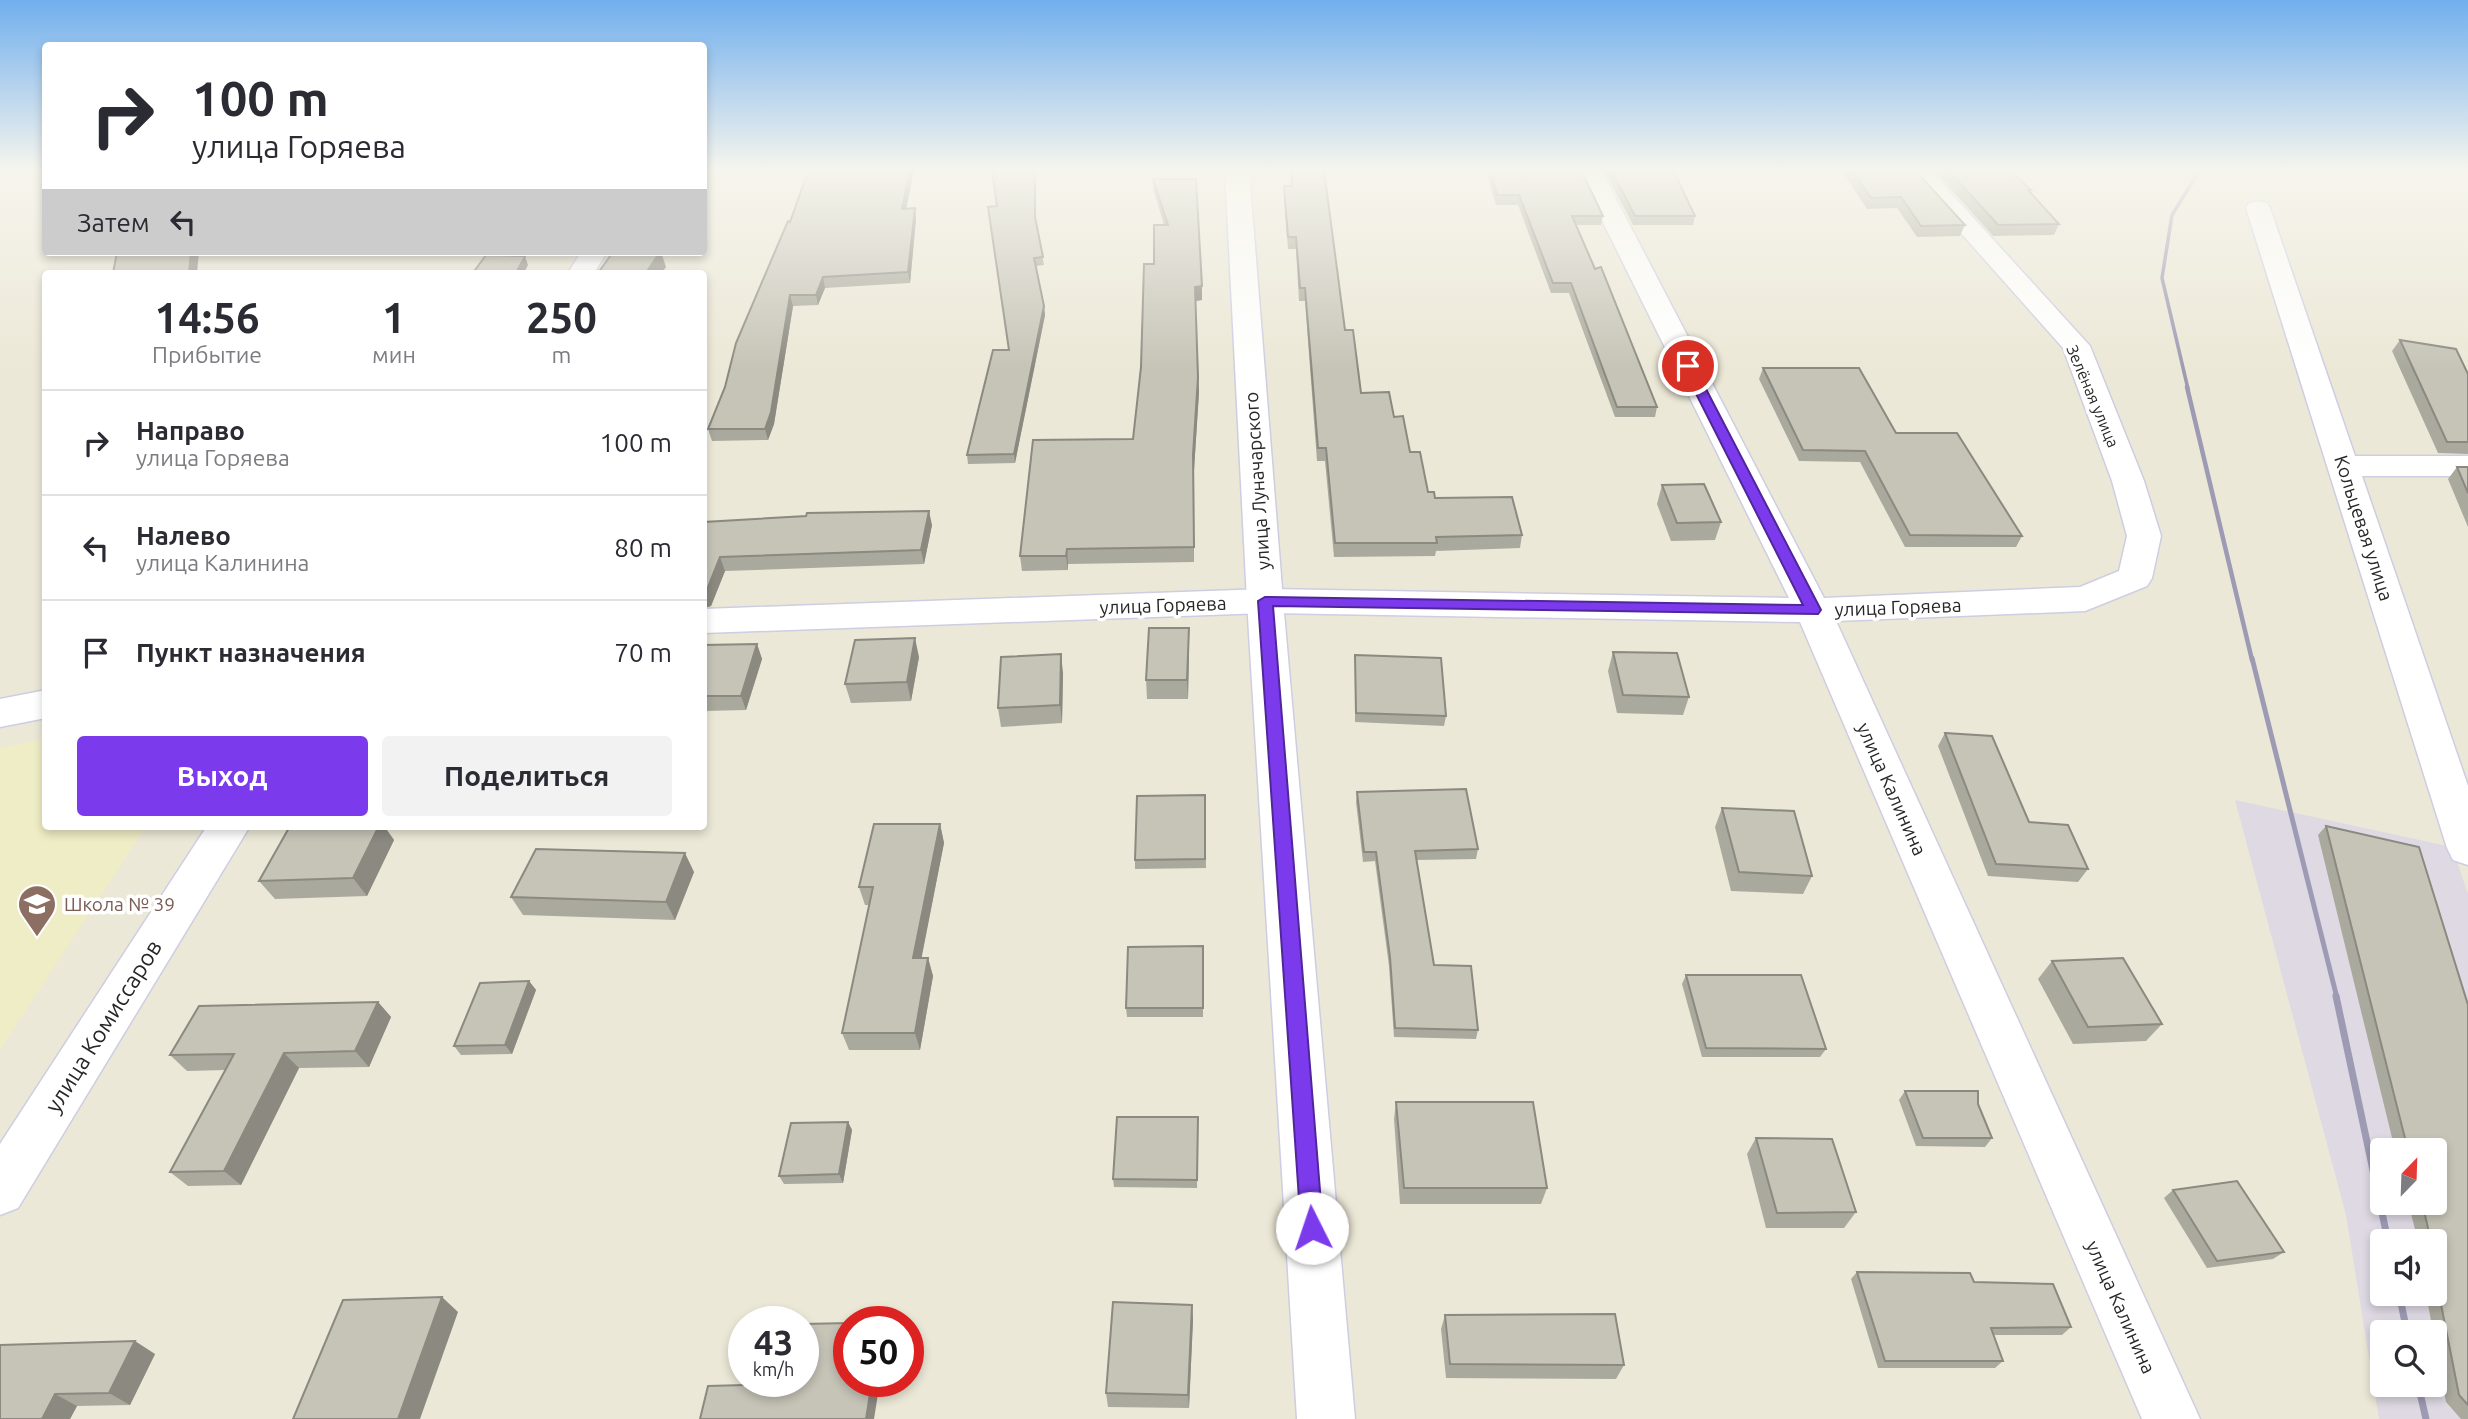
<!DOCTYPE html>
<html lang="ru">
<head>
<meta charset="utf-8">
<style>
	:root { --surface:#fff; --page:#f2f2f3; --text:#2b2b33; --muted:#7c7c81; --line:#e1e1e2; --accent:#7c3aed }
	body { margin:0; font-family:Ubuntu,sans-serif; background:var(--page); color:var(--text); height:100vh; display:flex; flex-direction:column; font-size:26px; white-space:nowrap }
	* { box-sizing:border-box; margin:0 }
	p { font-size:23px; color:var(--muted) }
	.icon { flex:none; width:38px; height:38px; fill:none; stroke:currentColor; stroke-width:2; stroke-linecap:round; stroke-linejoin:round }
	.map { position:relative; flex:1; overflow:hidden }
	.sheet { position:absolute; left:42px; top:270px; width:665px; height:560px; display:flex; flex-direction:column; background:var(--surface); border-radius:7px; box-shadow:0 4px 10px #0003 }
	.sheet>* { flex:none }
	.banner { position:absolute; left:42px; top:42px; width:665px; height:214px; border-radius:7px; box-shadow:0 4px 10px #0003; background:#fff; color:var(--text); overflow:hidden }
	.needle { width:46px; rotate:23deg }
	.controls { position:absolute; left:2370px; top:1138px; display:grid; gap:14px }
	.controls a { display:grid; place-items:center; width:77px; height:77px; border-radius:7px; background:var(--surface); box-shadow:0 4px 10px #0003; font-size:35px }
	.speed { position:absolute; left:728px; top:1306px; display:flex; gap:14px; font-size:35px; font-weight:700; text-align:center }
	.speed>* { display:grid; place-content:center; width:91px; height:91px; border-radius:50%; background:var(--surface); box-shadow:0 4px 10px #0003; line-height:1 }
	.speed small { font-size:18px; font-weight:400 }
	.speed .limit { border:10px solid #d22; background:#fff; color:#111 }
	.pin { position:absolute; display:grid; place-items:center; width:60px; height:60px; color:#fff; margin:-30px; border:4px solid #fff; border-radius:50%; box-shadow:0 2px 7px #0007 }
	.me { position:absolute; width:77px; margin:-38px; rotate:356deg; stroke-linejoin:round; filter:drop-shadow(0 0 5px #0008) }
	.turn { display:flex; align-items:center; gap:24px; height:147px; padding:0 35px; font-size:32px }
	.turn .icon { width:91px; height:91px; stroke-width:2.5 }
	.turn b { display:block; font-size:49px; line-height:60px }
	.then { display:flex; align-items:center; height:66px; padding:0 35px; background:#0003; gap:14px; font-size:26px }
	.eta { display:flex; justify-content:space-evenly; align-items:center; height:119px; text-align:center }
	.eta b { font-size:42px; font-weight:600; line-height:49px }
	.button { display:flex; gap:14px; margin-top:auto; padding:14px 35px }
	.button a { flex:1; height:80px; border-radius:7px; background:var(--accent); color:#fff; font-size:28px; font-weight:600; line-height:80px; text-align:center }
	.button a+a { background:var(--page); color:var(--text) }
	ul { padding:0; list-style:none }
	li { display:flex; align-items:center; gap:21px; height:105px; padding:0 35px; border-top:2px solid var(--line) }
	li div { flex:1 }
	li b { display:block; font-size:26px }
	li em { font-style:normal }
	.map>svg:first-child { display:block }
	.industrial { fill:#ded9e3; fill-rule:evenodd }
	.education { fill:#efedc5 }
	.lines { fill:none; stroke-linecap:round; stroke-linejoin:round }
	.minor-casing { stroke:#cecde2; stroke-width:3 }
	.secondary-casing { stroke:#cecde2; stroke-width:3 }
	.minor { fill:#fff; fill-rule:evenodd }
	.secondary { fill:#fff; fill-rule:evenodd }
	.rail-far3 { stroke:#9d9ab4; stroke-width:3.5 }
	.rail-far2 { stroke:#9d9ab4; stroke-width:4.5 }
	.rail-far1 { stroke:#9d9ab4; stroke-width:5 }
	.rail { stroke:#9d9ab4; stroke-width:7 }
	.wall { fill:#aaa99d }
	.shaded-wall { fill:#8b8980 }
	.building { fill:#c6c4b7; stroke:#8b8980; stroke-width:2 }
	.route { fill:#7c3aed; stroke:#51269a; stroke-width:2 }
	.labels { text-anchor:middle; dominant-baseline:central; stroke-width:7; stroke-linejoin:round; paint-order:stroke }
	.far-street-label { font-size:16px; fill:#272727; stroke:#fff }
	.street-label { font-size:19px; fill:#272727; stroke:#fff }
	.education-label { font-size:19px; fill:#785e54; stroke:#fff; text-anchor:start }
	.near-street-label { font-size:23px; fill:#272727; stroke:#fff }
</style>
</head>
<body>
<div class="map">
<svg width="2468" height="1419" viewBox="0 0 2468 1419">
	<rect width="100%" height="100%" fill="#ece8d7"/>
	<path class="industrial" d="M 2235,800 L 2452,847 L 2468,894 L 2468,1419 L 2379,1419 L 2346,1215 ZM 2382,1150 L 2434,1150 L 2434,1202 L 2382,1202 ZM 2382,1241 L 2434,1241 L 2434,1293 L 2382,1293 ZM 2382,1332 L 2434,1332 L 2434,1384 L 2382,1384 Z"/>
	<path class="education" d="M 45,739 L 46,826 L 146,826 L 0,1050 L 0,748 Z"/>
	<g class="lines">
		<defs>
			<path id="minor" d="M 1577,170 L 1601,170 L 1824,598 L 2080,587 L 2119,571 L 2127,536 L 2112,481 L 2063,348 L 1905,170 L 1930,170 L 2090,346 L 2144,481 L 2161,536 L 2152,578 L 2147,586 L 2085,611 L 1836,621 L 2200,1419 L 2142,1419 L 1800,622 L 1265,613 L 704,633 L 704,609 L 1265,589 L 1789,598 Z
				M 2258,201 L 2267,203 L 2270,208 L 2355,456 L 2468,456 L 2468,476 L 2362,476 L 2468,786 L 2468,865 L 2453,860 L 2447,848 L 2246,208 L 2249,203 Z
				M 46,690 L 46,718 L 0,727 L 0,699 Z"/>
			<path id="secondary" d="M 1225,170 L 1249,170 L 1283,601 L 1355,1419 L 1297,1419 L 1247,601 Z
				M 581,252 L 607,252 L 594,273 L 568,273 Z
				M 207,826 L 250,826 L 18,1208 L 0,1215 L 0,1144 Z"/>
		</defs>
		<use href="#minor" class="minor-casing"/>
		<use href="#secondary" class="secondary-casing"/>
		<use href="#minor" class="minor"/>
		<use href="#secondary" class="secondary"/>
		<path class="rail-far3" d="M 2188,389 L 2162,278 L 2172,215 L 2200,170"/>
		<path class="rail-far2" d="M 2187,387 L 2252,660"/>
		<path class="rail-far1" d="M 2252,658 L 2337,998"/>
		<path class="rail" d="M 2336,996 L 2388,1241
			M 2399,1293 L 2407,1332
			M 2418,1384 L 2426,1419"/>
	</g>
	<path class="wall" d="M 812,170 L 914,170 L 906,209 L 916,219 L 910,283 L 825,288 L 818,305 L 793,306 L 774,424 L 768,440 L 712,441 L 708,429 L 790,222 Z
		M 992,170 L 1035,170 L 1036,222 L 1044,265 L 1036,266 L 1045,315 L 1015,463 L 968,464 L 967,455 L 1009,350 L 997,206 Z
		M 1290,170 L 1324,170 L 1345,330 L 1361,393 L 1394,417 L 1428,492 L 1435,498 L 1522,535 L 1520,548 L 1436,551 L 1435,556 L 1334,557 L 1325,461 L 1317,461 L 1305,301 L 1299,301 L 1296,249 L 1288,249 L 1284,198 L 1284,186 L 1291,186 Z
		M 1486,170 L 1581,170 L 1603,216 L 1601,225 L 1576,225 L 1657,407 L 1655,417 L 1615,417 L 1569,293 L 1551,293 L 1518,205 L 1496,205 Z
		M 1604,170 L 1673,170 L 1695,216 L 1693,225 L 1633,225 Z
		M 1841,170 L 1915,170 L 1965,225 L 1960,236 L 1917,237 L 1897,208 L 1867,209 Z
		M 1934,170 L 2010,170 L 2031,190 L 2030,193 L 2059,224 L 2054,235 L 1993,236 Z
		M 1153,179 L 1202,300 L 1195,301 L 1199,392 L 1194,470 L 1194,562 L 1068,564 L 1068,570 L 1022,571 L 1020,556 L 1133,439 L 1154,264 L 1164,225 L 1154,192 Z
		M 2400,340 L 2468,374 L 2468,454 L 2438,453 L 2392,351 Z
		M 1763,368 L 1896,433 L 2022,536 L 2016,547 L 1905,547 L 1860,462 L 1799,461 L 1759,379 Z
		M 2457,467 L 2468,467 L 2468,527 L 2448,479 Z
		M 1662,485 L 1721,522 L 1715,540 L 1671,541 L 1657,504 Z
		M 704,522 L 932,525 L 924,564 L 725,571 L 711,606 L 704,608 Z
		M 757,644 L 762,659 L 746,710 L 704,711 L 704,645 Z
		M 1189,647 L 1188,699 L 1147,699 L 1146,680 Z
		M 1613,652 L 1689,697 L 1683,715 L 1617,713 L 1608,671 Z
		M 1355,655 L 1446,716 L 1444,726 L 1355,722 Z
		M 919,657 L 911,701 L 851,703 L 845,684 Z
		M 1063,673 L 1062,723 L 1001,727 L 998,708 Z
		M 1945,733 L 2029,822 L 2088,869 L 2078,882 L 1988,876 L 1938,746 Z
		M 1357,792 L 1478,849 L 1476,859 L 1417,860 L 1434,965 L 1478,1030 L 1476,1039 L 1394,1037 L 1389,966 L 1375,861 L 1363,862 L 1356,802 Z
		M 1205,795 L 1206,868 L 1135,869 L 1135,860 Z
		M 1722,808 L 1812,876 L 1803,894 L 1731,891 L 1715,827 Z
		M 940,824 L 944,843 L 921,958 L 928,958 L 933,976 L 920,1050 L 849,1050 L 842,1033 L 869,905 L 865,905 L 859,887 Z
		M 290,826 L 384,826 L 394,840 L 367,896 L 275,899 L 259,881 Z
		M 2326,826 L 2468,1005 L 2468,1419 L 2461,1419 L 2446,1402 L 2434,1339 L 2434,1332 L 2433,1332 L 2426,1293 L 2434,1293 L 2434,1241 L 2418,1241 L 2408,1202 L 2434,1202 L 2434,1150 L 2395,1150 L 2318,835 Z
		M 694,872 L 675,920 L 523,915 L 511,897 Z
		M 1203,946 L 1203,1017 L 1127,1017 L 1126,1008 Z
		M 2052,961 L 2162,1024 L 2146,1041 L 2073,1044 L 2038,979 Z
		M 1686,975 L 1826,1049 L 1820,1057 L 1702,1057 L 1682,984 Z
		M 529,981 L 536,990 L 512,1054 L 461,1055 L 454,1046 Z
		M 378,1002 L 391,1017 L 369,1067 L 299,1068 L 241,1185 L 188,1186 L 170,1172 L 225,1070 L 187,1071 L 170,1055 Z
		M 1905,1091 L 1978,1104 L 1992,1138 L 1985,1147 L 1916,1146 L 1899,1100 Z
		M 1396,1102 L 1547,1188 L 1541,1204 L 1400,1204 L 1394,1119 Z
		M 1198,1117 L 1197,1188 L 1114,1187 L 1113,1179 Z
		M 848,1122 L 852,1130 L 843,1183 L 784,1184 L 779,1176 Z
		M 1756,1138 L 1856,1212 L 1844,1228 L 1766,1228 L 1747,1154 Z
		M 2173,1190 L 2284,1252 L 2273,1259 L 2207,1268 L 2164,1198 Z
		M 1857,1272 L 1974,1282 L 2071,1327 L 2062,1335 L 1993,1335 L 2003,1361 L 1995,1368 L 1878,1368 L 1851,1279 Z
		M 1192,1305 L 1193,1320 L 1189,1408 L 1108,1407 L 1106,1393 Z
		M 1445,1315 L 1624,1365 L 1616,1379 L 1446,1378 L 1441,1329 Z
		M 0,1345 L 155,1354 L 130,1405 L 77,1406 L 70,1419 L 0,1419 Z"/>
	<path class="shaded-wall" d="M 910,170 L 914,170 L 904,219 L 902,209 Z
		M 915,208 L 916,219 L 910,283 L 908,272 Z
		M 191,252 L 199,252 L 197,273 L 189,273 Z
		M 660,252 L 661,252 L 666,267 L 662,273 L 646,273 Z
		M 525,256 L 528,265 L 524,273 L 516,273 Z
		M 823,277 L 825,288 L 818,305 L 816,295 Z
		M 1202,286 L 1202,300 L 1195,301 L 1195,287 Z
		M 790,295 L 793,306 L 774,424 L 768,440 L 765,429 Z
		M 1044,306 L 1045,315 L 1015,463 L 1014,454 Z
		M 1198,377 L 1199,392 L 1194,470 L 1194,562 L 1193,455 Z
		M 929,511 L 932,525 L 924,564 L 921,550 Z
		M 1067,549 L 1068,564 L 1068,570 L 1066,556 Z
		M 720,557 L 725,571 L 711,606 L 704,608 L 704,593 Z
		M 1189,628 L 1189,647 L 1188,699 L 1187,680 Z
		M 915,638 L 919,657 L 911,701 L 907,682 Z
		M 757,644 L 762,659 L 746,710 L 741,696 Z
		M 1061,654 L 1063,673 L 1062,723 L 1060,705 Z
		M 940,824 L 944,843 L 918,976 L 913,958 Z
		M 379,826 L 384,826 L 394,840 L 367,896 L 353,878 Z
		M 685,853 L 694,872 L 675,920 L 666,902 Z
		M 928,958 L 933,976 L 920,1050 L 915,1033 Z
		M 529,981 L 536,990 L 512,1054 L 505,1045 Z
		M 378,1002 L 391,1017 L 369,1067 L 355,1051 Z
		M 284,1053 L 299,1068 L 241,1185 L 224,1171 Z
		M 848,1122 L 852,1130 L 843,1183 L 839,1174 Z
		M 442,1297 L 458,1312 L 420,1419 L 398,1419 Z
		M 1192,1305 L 1193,1320 L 1189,1408 L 1188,1395 Z
		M 135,1341 L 155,1354 L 130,1405 L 109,1393 Z
		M 872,1381 L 880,1381 L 874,1419 L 866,1419 Z
		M 55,1394 L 77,1406 L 70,1419 L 42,1419 Z"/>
	<path class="building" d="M 812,170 L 910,170 L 902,209 L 915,208 L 908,272 L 823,277 L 816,295 L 790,295 L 771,412 L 765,429 L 708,429 L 725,387 L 736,343 L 788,221 L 790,222 L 805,180 Z
		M 992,170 L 1035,170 L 1035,217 L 1043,257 L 1034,258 L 1044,306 L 1014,454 L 967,455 L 993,350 L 1009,350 L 988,207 L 997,206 Z
		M 1291,170 L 1324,170 L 1345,330 L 1353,330 L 1361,393 L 1389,392 L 1394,417 L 1403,416 L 1410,452 L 1420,452 L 1428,492 L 1434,492 L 1435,498 L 1512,497 L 1522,535 L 1436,537 L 1437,543 L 1335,543 L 1326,448 L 1318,448 L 1305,288 L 1300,288 L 1296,237 L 1288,237 L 1284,186 L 1292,186 Z
		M 1490,170 L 1581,170 L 1603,216 L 1572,216 L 1595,269 L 1601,267 L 1657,407 L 1617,407 L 1571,283 L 1553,283 L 1519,195 L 1497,195 Z
		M 1611,170 L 1673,170 L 1695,216 L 1635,216 Z
		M 1852,170 L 1915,170 L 1965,225 L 1921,226 L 1901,197 L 1871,198 Z
		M 1948,170 L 2010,170 L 2031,190 L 2028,190 L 2059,224 L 1998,225 Z
		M 1153,179 L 1196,179 L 1202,286 L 1195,287 L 1198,377 L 1193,455 L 1194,547 L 1067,549 L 1066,556 L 1020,556 L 1033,440 L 1133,439 L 1141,367 L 1144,264 L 1154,264 L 1154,225 L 1168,225 Z
		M 117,252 L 191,252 L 189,273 L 113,273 Z
		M 613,252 L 660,252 L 646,273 L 598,273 Z
		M 486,255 L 525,256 L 516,273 L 473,273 Z
		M 2400,340 L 2456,349 L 2468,374 L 2468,442 L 2447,442 Z
		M 1763,368 L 1859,368 L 1896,433 L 1957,433 L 2022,536 L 1910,535 L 1865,451 L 1803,450 Z
		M 2457,467 L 2468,467 L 2468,493 Z
		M 1704,484 L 1721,522 L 1677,523 L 1662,485 Z
		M 929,511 L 921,550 L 720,557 L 706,592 L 704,593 L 704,522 L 806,516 L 807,513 Z
		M 1149,628 L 1189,628 L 1187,680 L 1146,680 Z
		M 915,638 L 907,682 L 845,684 L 855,640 Z
		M 757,644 L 741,696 L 704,696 L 704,645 Z
		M 1613,652 L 1677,653 L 1689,697 L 1623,695 Z
		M 1061,654 L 1060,705 L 998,708 L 1001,657 Z
		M 1355,655 L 1441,658 L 1446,716 L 1356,713 Z
		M 1945,733 L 1992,736 L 2029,822 L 2068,825 L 2088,869 L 1996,864 Z
		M 1466,789 L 1478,849 L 1415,851 L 1434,965 L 1471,966 L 1478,1030 L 1395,1028 L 1390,957 L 1376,852 L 1364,852 L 1357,792 Z
		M 1205,795 L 1205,859 L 1135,860 L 1137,796 Z
		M 1722,808 L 1794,811 L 1812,876 L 1739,872 Z
		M 874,824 L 940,824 L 913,958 L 928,958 L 915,1033 L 842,1033 L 873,887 L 859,887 Z
		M 290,826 L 379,826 L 353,878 L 259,881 Z
		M 2326,826 L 2419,847 L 2468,1005 L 2468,1405 L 2459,1395 L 2437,1284 L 2443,1286 L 2434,1252 L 2434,1241 L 2431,1241 L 2422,1202 L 2434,1202 L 2434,1150 L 2408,1150 Z
		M 536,849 L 685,853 L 666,902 L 511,897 Z
		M 1203,946 L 1203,1008 L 1126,1008 L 1128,947 Z
		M 2123,958 L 2162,1024 L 2088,1027 L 2052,961 Z
		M 1686,975 L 1801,975 L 1826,1049 L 1706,1048 Z
		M 529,981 L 505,1045 L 454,1046 L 480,983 Z
		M 378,1002 L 355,1051 L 284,1053 L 224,1171 L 170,1172 L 234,1054 L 170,1055 L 199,1006 Z
		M 1905,1091 L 1978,1091 L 1978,1104 L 1992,1138 L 1923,1138 Z
		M 1396,1102 L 1533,1102 L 1547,1188 L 1404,1188 Z
		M 1117,1117 L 1198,1117 L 1197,1180 L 1113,1179 Z
		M 848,1122 L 839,1174 L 779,1176 L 791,1123 Z
		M 1756,1138 L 1832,1139 L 1856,1212 L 1777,1213 Z
		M 2237,1181 L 2284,1252 L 2217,1261 L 2173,1190 Z
		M 1857,1272 L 1970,1273 L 1974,1282 L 2053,1284 L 2071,1327 L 1991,1328 L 2003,1361 L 1885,1361 Z
		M 442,1297 L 398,1419 L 293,1419 L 343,1300 Z
		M 1113,1302 L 1192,1305 L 1188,1395 L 1106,1393 Z
		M 1615,1314 L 1624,1365 L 1450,1364 L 1445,1315 Z
		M 849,1323 L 849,1381 L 872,1381 L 866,1419 L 700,1419 L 708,1386 L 788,1384 L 789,1381 L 803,1381 L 803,1324 Z
		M 135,1341 L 109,1393 L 55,1394 L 42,1419 L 0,1419 L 0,1345 Z"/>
	<linearGradient id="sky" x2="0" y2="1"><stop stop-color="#71afee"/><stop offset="0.46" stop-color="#f6f5ed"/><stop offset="1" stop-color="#f6f5ed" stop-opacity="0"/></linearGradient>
	<rect width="2468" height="369" fill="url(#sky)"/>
	<path class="route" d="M 1688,362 L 1694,366 L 1821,610 L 1818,614 L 1273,606 L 1323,1228 L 1319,1236 L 1312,1239 L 1304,1236 L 1301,1228 L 1258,601 L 1265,597 L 1803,605 L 1682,366 Z"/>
	<defs>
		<symbol id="school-pin" viewBox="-11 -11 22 30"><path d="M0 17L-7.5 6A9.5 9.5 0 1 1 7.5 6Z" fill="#8d6e63" stroke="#fff"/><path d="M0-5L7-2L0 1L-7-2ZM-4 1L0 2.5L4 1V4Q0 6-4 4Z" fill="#fff"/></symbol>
	</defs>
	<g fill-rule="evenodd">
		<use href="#school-pin" x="15" y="882" width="44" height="60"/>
	</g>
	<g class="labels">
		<g class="far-street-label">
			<text transform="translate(2093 396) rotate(67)">Зелёная улица</text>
		</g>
		<g class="street-label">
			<text transform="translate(1257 481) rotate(-94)">улица Луначарского</text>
			<text transform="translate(2364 528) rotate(72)">Кольцевая улица</text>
			<text transform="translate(1163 605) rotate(-2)">улица Горяева</text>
			<text transform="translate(1898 607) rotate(-2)">улица Горяева</text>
			<text transform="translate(1892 789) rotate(66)">улица Калинина</text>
			<text transform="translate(2121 1307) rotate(66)">улица Калинина</text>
		</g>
		<g class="education-label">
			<text x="64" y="904">Школа № 39</text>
		</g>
		<g class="near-street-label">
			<text transform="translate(103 1026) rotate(-58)">улица Комиссаров</text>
		</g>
	</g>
</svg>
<div class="controls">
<a><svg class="needle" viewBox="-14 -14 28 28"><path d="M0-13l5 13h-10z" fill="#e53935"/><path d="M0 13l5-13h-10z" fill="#7c7c81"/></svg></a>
<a><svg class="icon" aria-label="sound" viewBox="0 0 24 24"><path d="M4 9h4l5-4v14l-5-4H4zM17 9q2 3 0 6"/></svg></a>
<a><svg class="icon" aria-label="search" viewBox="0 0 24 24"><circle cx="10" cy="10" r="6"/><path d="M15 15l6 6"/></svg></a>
</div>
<div class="speed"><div>43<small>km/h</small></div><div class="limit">50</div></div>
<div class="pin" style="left:1688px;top:366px;background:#d93025"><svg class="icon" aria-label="arrive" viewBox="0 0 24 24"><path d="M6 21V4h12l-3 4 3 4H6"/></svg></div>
<svg class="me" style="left:1312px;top:1228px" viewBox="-20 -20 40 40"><circle r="19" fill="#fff"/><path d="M0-13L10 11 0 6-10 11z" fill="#7c3aed"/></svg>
<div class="banner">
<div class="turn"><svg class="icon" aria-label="right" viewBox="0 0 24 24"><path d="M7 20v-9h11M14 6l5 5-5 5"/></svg><div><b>100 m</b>улица Горяева</div></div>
<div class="then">Затем<svg class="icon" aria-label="left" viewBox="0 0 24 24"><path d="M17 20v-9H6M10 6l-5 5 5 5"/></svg></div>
</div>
<section class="sheet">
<div class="eta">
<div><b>14:56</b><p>Прибытие</p></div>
<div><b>1</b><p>мин</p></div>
<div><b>250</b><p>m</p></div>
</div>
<ul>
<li><svg class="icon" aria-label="right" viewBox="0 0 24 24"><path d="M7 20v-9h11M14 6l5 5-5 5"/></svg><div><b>Направо</b><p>улица Горяева</p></div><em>100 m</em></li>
<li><svg class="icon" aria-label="left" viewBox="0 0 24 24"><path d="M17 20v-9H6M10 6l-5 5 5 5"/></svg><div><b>Налево</b><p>улица Калинина</p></div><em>80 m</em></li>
<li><svg class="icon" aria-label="arrive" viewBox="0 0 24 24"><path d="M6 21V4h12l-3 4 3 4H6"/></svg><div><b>Пункт назначения</b></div><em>70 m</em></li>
</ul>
<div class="button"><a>Выход</a><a>Поделиться</a></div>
</section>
</div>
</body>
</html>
